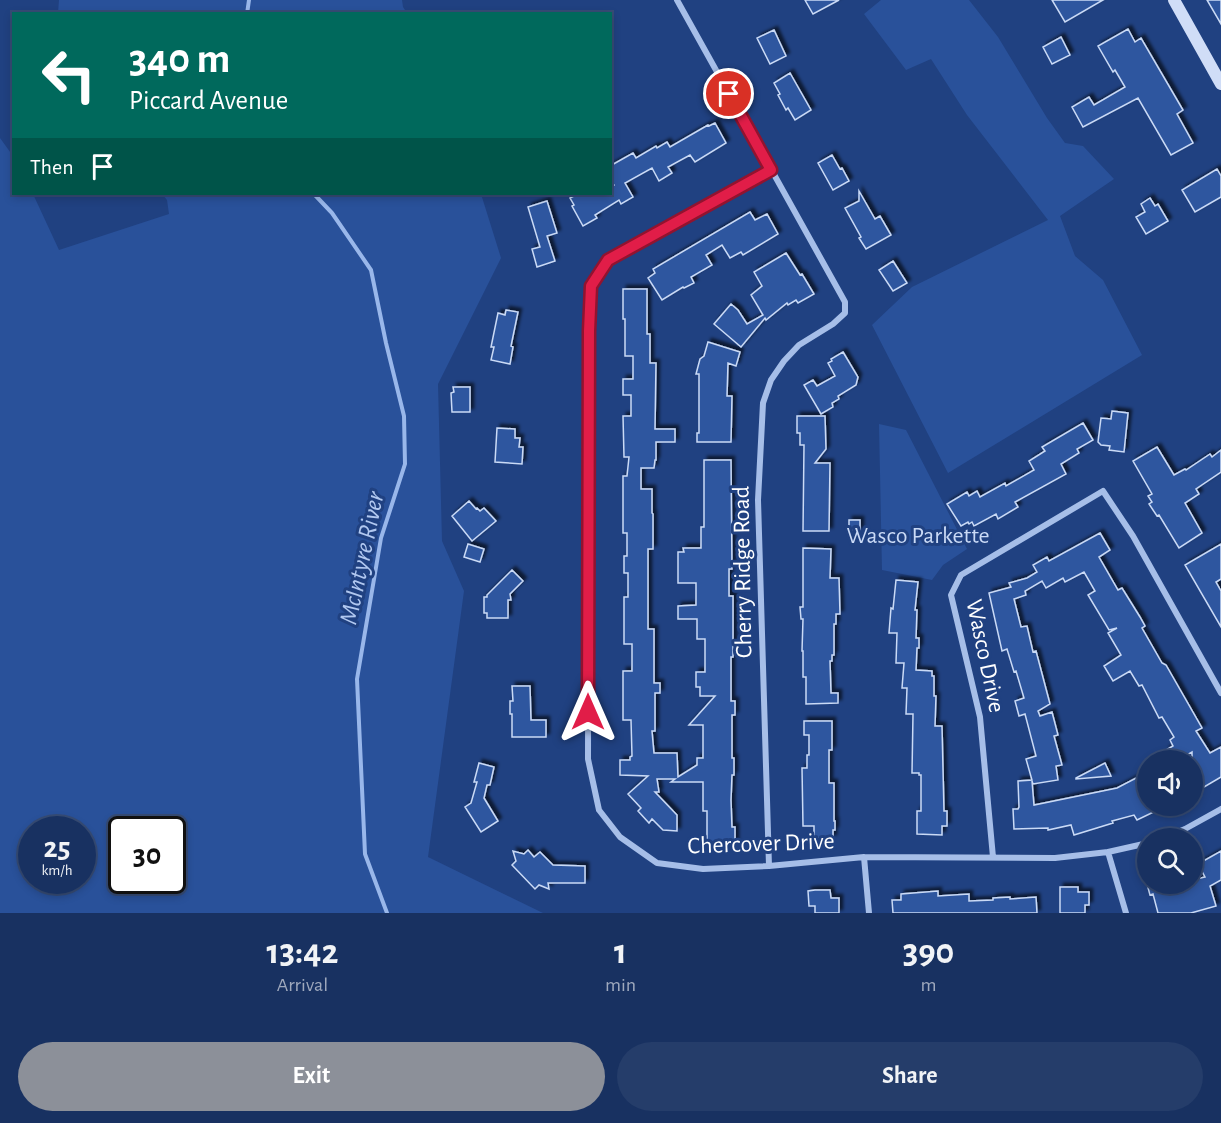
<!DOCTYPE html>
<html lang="en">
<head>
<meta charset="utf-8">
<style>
	:root { --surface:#183161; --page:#253d6a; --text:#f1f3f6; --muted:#9fa9bd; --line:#364c76; --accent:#8c9099 }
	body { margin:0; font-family:"Alegreya Sans",sans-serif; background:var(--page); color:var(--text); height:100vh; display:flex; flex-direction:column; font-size:22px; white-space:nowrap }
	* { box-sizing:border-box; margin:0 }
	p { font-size:20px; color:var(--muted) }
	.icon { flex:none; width:33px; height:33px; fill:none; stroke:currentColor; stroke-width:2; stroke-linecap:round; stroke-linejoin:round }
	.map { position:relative; height:913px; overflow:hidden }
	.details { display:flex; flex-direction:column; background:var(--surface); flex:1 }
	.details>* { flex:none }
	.banner { position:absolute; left:12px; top:12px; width:600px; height:183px; border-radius:0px; box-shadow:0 3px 9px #0003,0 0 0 2px var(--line); background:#00695c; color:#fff; overflow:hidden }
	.tools { position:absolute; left:1137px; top:750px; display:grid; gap:12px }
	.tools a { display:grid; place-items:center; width:66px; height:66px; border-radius:50%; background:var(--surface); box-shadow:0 3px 9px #0003,0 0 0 2px var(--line); font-size:30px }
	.speed { position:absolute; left:18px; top:816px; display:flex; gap:12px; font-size:30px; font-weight:700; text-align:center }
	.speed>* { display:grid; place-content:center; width:78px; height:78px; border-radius:50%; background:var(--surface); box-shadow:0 3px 9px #0003,0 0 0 2px var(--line); line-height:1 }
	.speed small { font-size:15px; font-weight:400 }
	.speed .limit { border:3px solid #111; border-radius:9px; background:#fff; color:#111 }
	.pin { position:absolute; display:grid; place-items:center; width:51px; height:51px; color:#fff; margin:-26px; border:3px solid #fff; border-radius:50%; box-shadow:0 2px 6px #0007 }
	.me { position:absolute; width:66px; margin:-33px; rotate:0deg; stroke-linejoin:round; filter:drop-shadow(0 0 4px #0008) }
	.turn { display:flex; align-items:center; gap:21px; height:126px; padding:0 18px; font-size:27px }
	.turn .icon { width:78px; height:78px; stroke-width:2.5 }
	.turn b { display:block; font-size:42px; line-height:51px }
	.then { display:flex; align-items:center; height:57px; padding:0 18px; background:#0003; gap:12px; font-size:22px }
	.eta { display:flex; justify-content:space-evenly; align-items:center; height:102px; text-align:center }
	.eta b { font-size:36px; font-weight:700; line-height:42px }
	.action { display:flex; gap:12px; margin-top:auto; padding:12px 18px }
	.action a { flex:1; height:69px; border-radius:36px; background:var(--accent); color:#fff; font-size:24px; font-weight:700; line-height:69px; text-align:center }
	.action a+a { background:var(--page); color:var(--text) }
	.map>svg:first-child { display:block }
	.green { fill:#29519a; fill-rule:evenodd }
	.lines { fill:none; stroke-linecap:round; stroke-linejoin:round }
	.stream { stroke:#99b7ea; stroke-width:4 }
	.building { fill:#2f579f; stroke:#cadaf6; stroke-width:1.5; filter:url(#shadow) }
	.street { stroke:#a6bee8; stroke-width:6 }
	.secondary { stroke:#d0ddf7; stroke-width:12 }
	.route-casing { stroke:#92132f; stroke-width:15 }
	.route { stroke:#e11d48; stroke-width:10 }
	.labels { text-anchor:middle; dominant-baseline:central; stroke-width:6; stroke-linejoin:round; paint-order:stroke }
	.park-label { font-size:24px; fill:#cadaf6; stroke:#204181 }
	.street-label { font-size:24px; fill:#fff; stroke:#204181 }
	.water-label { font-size:26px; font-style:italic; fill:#b1c8f0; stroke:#204181 }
</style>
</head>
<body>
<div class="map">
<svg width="1221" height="913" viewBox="0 0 1221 913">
	<defs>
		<filter id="shadow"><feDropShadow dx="3.5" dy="-3.5" stdDeviation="1.5" flood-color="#0009"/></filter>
	</defs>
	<rect width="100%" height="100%" fill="#204181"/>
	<path class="green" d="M 59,0 L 402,0 L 403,7 L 407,13 L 58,13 Z
		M 881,0 L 969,0 L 998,37 L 1047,118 L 1065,143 L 1083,146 L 1114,179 L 1060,216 L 1075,256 L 1103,280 L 1142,355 L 948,473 L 872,325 L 912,287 L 1048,220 L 967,115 L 931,59 L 906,70 L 864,14 Z
		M 0,138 L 13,156 L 14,194 L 33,194 L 59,250 L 169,214 L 167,200 L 162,194 L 481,194 L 501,258 L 438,384 L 442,541 L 464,591 L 428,857 L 543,913 L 0,913 ZM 32,830 L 82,830 L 82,880 L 32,880 ZM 122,830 L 172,830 L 172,880 L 122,880 Z
		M 879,424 L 906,430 L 967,549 L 943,565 L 932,580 L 882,570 Z"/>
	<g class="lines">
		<path class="stream" d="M 247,14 L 249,0
			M 314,194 L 332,213 L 371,270 L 386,343 L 404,416 L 405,464 L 381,538 L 357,679 L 365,854 L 387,913"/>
	</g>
	<path class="building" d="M 805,0 L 839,0 L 813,14 Z
		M 1052,0 L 1103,0 L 1065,22 Z
		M 1207,0 L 1221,0 L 1221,24 Z
		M 1128,29 L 1135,42 L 1141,38 L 1183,110 L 1177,114 L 1193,143 L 1171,155 L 1138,98 L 1083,127 L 1072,107 L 1089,97 L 1094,105 L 1125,87 L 1115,70 L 1113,72 L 1098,46 Z
		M 774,30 L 786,56 L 770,64 L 757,38 Z
		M 1061,37 L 1070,55 L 1052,64 L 1043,47 Z
		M 790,73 L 811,110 L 795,120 L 788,108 L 786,110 L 778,95 L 780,94 L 774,83 Z
		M 715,123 L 726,143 L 695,162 L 690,155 L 668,167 L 672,173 L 659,181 L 652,168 L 625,183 L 633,197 L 621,204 L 619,200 L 595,215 L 597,218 L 583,226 L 572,206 L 574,205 L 570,198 L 578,194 L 610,194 L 610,188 L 614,185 L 610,179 L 610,166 L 633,153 L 636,158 L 656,146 L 657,148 L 667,142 L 670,147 L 708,125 L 709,126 Z
		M 832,155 L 840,169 L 842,168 L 849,181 L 833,190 L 818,163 Z
		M 1217,169 L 1221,176 L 1221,197 L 1195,212 L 1182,190 Z
		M 859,191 L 875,219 L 880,216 L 891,235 L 866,249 L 859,238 L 861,237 L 845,208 L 859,201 Z
		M 1150,198 L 1155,206 L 1158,204 L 1168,221 L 1146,234 L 1136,217 L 1145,212 L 1141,204 Z
		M 547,201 L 557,233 L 547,236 L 555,261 L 537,267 L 532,249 L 540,247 L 528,207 Z
		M 750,212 L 755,220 L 767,214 L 778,234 L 743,255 L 741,252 L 730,258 L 722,245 L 706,255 L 712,265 L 691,277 L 694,283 L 684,288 L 683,287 L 662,300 L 648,278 L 655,273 L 653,269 Z
		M 786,253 L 800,275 L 802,274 L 814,294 L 798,303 L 796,300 L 788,305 L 787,303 L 766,320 L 765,318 L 741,347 L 714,324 L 731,304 L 738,310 L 747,324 L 763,315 L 751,295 L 762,286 L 754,272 Z
		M 893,261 L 907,283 L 893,291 L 879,270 Z
		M 623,289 L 647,289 L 647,334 L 650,334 L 650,363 L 656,363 L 655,429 L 675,429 L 675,442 L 656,442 L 656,460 L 655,460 L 654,468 L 641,468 L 641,489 L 652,489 L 652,513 L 653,514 L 653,549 L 648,549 L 648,629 L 654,629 L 654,683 L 660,683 L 660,693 L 655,693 L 655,731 L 652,731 L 654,753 L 677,753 L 678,777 L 697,765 L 697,758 L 703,758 L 703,725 L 689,725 L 715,696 L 700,696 L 700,687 L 696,687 L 696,672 L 705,672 L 705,639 L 697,639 L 697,619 L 678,619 L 678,606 L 696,605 L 696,583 L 678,583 L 678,552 L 684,552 L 683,548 L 701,548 L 701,527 L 704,527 L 704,460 L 731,460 L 732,569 L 729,569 L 729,596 L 733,596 L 733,657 L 731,657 L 731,701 L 735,701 L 735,715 L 732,715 L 732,758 L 734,758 L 734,775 L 732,775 L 731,800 L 732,827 L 735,827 L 735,845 L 707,845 L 707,811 L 703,811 L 703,782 L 671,782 L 675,779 L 657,779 L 659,792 L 655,792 L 677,815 L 677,831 L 663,830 L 652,819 L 649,823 L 638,811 L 641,808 L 628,794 L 648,776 L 620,775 L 620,760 L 630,760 L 630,757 L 632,756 L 631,720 L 623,720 L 623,671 L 632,671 L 632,644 L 624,644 L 624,597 L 628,597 L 628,573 L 624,573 L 624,556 L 627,556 L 627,533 L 623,533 L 623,476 L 627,476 L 629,457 L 624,457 L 623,416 L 631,416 L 631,395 L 623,395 L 623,379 L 633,379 L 633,356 L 625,356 L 625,319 L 623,319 Z
		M 506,310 L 518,312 L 511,346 L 513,347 L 510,364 L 491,360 L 494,347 L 491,347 L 498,313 L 505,315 Z
		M 708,342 L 740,352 L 736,366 L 728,363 L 727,396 L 732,396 L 731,442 L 697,442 L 697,433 L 699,433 L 699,374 L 696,374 L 700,359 L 704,356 Z
		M 843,352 L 858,377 L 856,385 L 838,396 L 839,399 L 832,403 L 833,407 L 821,414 L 804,385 L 813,380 L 817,386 L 835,376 L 828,363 L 832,361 L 831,359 Z
		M 453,387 L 470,387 L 470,412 L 452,412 L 451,393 L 454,392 Z
		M 1112,411 L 1128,413 L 1124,452 L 1109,450 L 1110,446 L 1101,445 L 1098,442 L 1101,418 L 1111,419 Z
		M 797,416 L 825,416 L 826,449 L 815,463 L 830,463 L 829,531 L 803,531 L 804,445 L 800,445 L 800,433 L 797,433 Z
		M 1083,423 L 1093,440 L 1077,449 L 1079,453 L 1061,464 L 1066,474 L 1015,502 L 1018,507 L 998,519 L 996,514 L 974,526 L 972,522 L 969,524 L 968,522 L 961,526 L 947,504 L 967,492 L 969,496 L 977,491 L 980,497 L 1005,483 L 1006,486 L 1034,470 L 1029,461 L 1045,451 L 1042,447 Z
		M 497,428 L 515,429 L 515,438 L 520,438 L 519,447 L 523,447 L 522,464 L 495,462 Z
		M 1157,447 L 1174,475 L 1185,469 L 1186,470 L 1210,454 L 1212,457 L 1221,450 L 1221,472 L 1196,489 L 1199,494 L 1185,503 L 1202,533 L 1179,548 L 1159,515 L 1157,516 L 1149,504 L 1152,502 L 1148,496 L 1152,494 L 1133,461 Z
		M 469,501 L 476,509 L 477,508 L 480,511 L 484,508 L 496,521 L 472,541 L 452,516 Z
		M 849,520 L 860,520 L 860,530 L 849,530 Z
		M 1100,533 L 1110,550 L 1099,557 L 1118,590 L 1122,588 L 1140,617 L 1145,626 L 1142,628 L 1162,663 L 1166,665 L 1202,728 L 1196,731 L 1210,753 L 1221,747 L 1221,777 L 1199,790 L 1198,788 L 1192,791 L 1192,752 L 1178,760 L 1172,760 L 1166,750 L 1173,746 L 1170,740 L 1174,737 L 1162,717 L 1159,718 L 1142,685 L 1139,686 L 1130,671 L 1113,681 L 1104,666 L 1121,655 L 1108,633 L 1117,628 L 1109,630 L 1088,595 L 1095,591 L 1084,572 L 1065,582 L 1063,578 L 1046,588 L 1042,581 L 1025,591 L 1026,595 L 1014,599 L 1021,627 L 1027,626 L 1033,652 L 1036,651 L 1050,704 L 1038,711 L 1040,716 L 1052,712 L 1058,735 L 1054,736 L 1062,765 L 1056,766 L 1058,780 L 1033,784 L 1032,781 L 1034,805 L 1117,788 L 1138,777 L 1148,797 L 1148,806 L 1166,806 L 1137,820 L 1134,815 L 1112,821 L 1113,823 L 1074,835 L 1071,825 L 1048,830 L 1048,828 L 1014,829 L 1013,809 L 1018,809 L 1019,807 L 1018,781 L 1032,780 L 1026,759 L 1036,756 L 1025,714 L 1019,716 L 1015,701 L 1024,698 L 1016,671 L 1014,672 L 1007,649 L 1002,651 L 989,593 L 1011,587 L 1009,583 L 1027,578 L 1037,572 L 1033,565 L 1047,557 L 1049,561 Z
		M 468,544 L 484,549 L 480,562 L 464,557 Z
		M 1221,544 L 1221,579 L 1216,582 L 1221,591 L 1221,627 L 1185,565 Z
		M 803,548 L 831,549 L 830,578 L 839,578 L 840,614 L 836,614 L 836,624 L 834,624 L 834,655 L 832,655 L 832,661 L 830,661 L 831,693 L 838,693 L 838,703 L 806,704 L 806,677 L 803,677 L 803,651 L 802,651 L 803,619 L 801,619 L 800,607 L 803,607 Z
		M 512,570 L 523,581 L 510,594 L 511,600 L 508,600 L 508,618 L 487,618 L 487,613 L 484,613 L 484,597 L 487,597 L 487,595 Z
		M 896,580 L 918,582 L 915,610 L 917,610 L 916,638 L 919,638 L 919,648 L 917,648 L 916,670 L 932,671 L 932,676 L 934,676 L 934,696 L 936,696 L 935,726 L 942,726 L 944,811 L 947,811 L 947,826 L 942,826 L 942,835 L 917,834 L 917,811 L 921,811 L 921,775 L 919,775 L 919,773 L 912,773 L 913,714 L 906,714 L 907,688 L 902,688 L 904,663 L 896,663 L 897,633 L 889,633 L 891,608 L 893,609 Z
		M 512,686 L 530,686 L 531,720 L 546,720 L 546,737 L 512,737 L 512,714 L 510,714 L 510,701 L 513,701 Z
		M 804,721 L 832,721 L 832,750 L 829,750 L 829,783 L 834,783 L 834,821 L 835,821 L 835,830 L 833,830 L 833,838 L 814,838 L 814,826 L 803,826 L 802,768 L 807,768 L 807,755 L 809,755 L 809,735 L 804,735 Z
		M 479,763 L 494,767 L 490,785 L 487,785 L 484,798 L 498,821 L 481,832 L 465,807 L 471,803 L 477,782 L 474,782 Z
		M 1105,763 L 1111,776 L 1076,779 L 1076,778 Z
		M 528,850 L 534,857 L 540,852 L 553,865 L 585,866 L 585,883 L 548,883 L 549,889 L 539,885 L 535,889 L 512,865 L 516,861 L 513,851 L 524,854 Z
		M 1221,851 L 1221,880 L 1210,886 L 1216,906 L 1191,913 L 1158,913 L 1153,894 L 1150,895 L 1147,884 L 1192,884 L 1192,880 L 1205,877 L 1198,864 Z
		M 1060,887 L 1078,887 L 1078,892 L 1089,892 L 1089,905 L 1085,905 L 1085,913 L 1060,913 Z
		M 815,890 L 830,890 L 831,898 L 839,898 L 839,913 L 815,913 L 815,906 L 809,906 L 808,891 Z
		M 938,891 L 938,896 L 969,894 L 969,901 L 993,900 L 993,898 L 1010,897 L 1010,899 L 1036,897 L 1037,913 L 893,913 L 892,900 L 901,900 L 901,894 Z"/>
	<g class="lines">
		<path class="street" d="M 677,0 L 845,302 L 845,313 L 833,324 L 799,345 L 784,361 L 771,380 L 763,403 L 758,500 L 769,866
			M 771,170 L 608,260 L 591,286 L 589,331 L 588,759 L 599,810 L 620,837 L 657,863 L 703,869 L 769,866 L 864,857 L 1055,858 L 1108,852 L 1148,843
			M 1164,838 L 1185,829 L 1221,809
			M 1108,852 L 1126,913
			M 864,857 L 869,913
			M 993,857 L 980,717 L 951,595 L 961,575 L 1103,491 L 1133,536 L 1221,693"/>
		<path class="secondary" d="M 1174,0 L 1221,84"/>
	</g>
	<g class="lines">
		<defs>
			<path id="route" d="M 588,712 L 589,331 L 591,286 L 608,260 L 771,170 L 729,94"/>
		</defs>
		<use href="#route" class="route-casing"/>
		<use href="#route" class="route"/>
	</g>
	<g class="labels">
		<g class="park-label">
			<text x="918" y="536">Wasco Parkette</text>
		</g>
		<g class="street-label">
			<text transform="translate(743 572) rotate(-91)">Cherry Ridge Road</text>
			<text transform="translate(985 656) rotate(78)">Wasco Drive</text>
			<text transform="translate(761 844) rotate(-2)">Chercover Drive</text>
		</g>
		<g class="water-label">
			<text transform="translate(362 558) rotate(-78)">McIntyre River</text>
		</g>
	</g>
</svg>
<div class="tools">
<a><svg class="icon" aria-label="sound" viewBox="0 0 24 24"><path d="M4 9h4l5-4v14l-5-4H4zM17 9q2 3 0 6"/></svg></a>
<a><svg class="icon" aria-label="search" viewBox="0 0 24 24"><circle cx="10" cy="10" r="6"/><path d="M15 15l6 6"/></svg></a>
</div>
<div class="speed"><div>25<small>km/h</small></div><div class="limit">30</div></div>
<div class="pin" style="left:729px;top:94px;background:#d93025"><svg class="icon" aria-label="arrive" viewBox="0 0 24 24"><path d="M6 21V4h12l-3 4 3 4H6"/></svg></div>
<svg class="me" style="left:588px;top:712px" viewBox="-20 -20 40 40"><path d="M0-17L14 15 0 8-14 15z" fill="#e11d48" stroke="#fff" stroke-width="4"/></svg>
<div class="banner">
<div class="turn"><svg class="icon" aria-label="left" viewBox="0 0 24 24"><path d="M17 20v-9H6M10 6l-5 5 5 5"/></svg><div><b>340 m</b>Piccard Avenue</div></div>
<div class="then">Then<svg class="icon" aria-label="arrive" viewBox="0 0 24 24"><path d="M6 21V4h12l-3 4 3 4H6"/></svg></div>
</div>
</div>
<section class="details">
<div class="eta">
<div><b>13:42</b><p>Arrival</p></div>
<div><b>1</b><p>min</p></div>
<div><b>390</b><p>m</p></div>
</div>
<div class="action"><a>Exit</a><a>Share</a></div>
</section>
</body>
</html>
